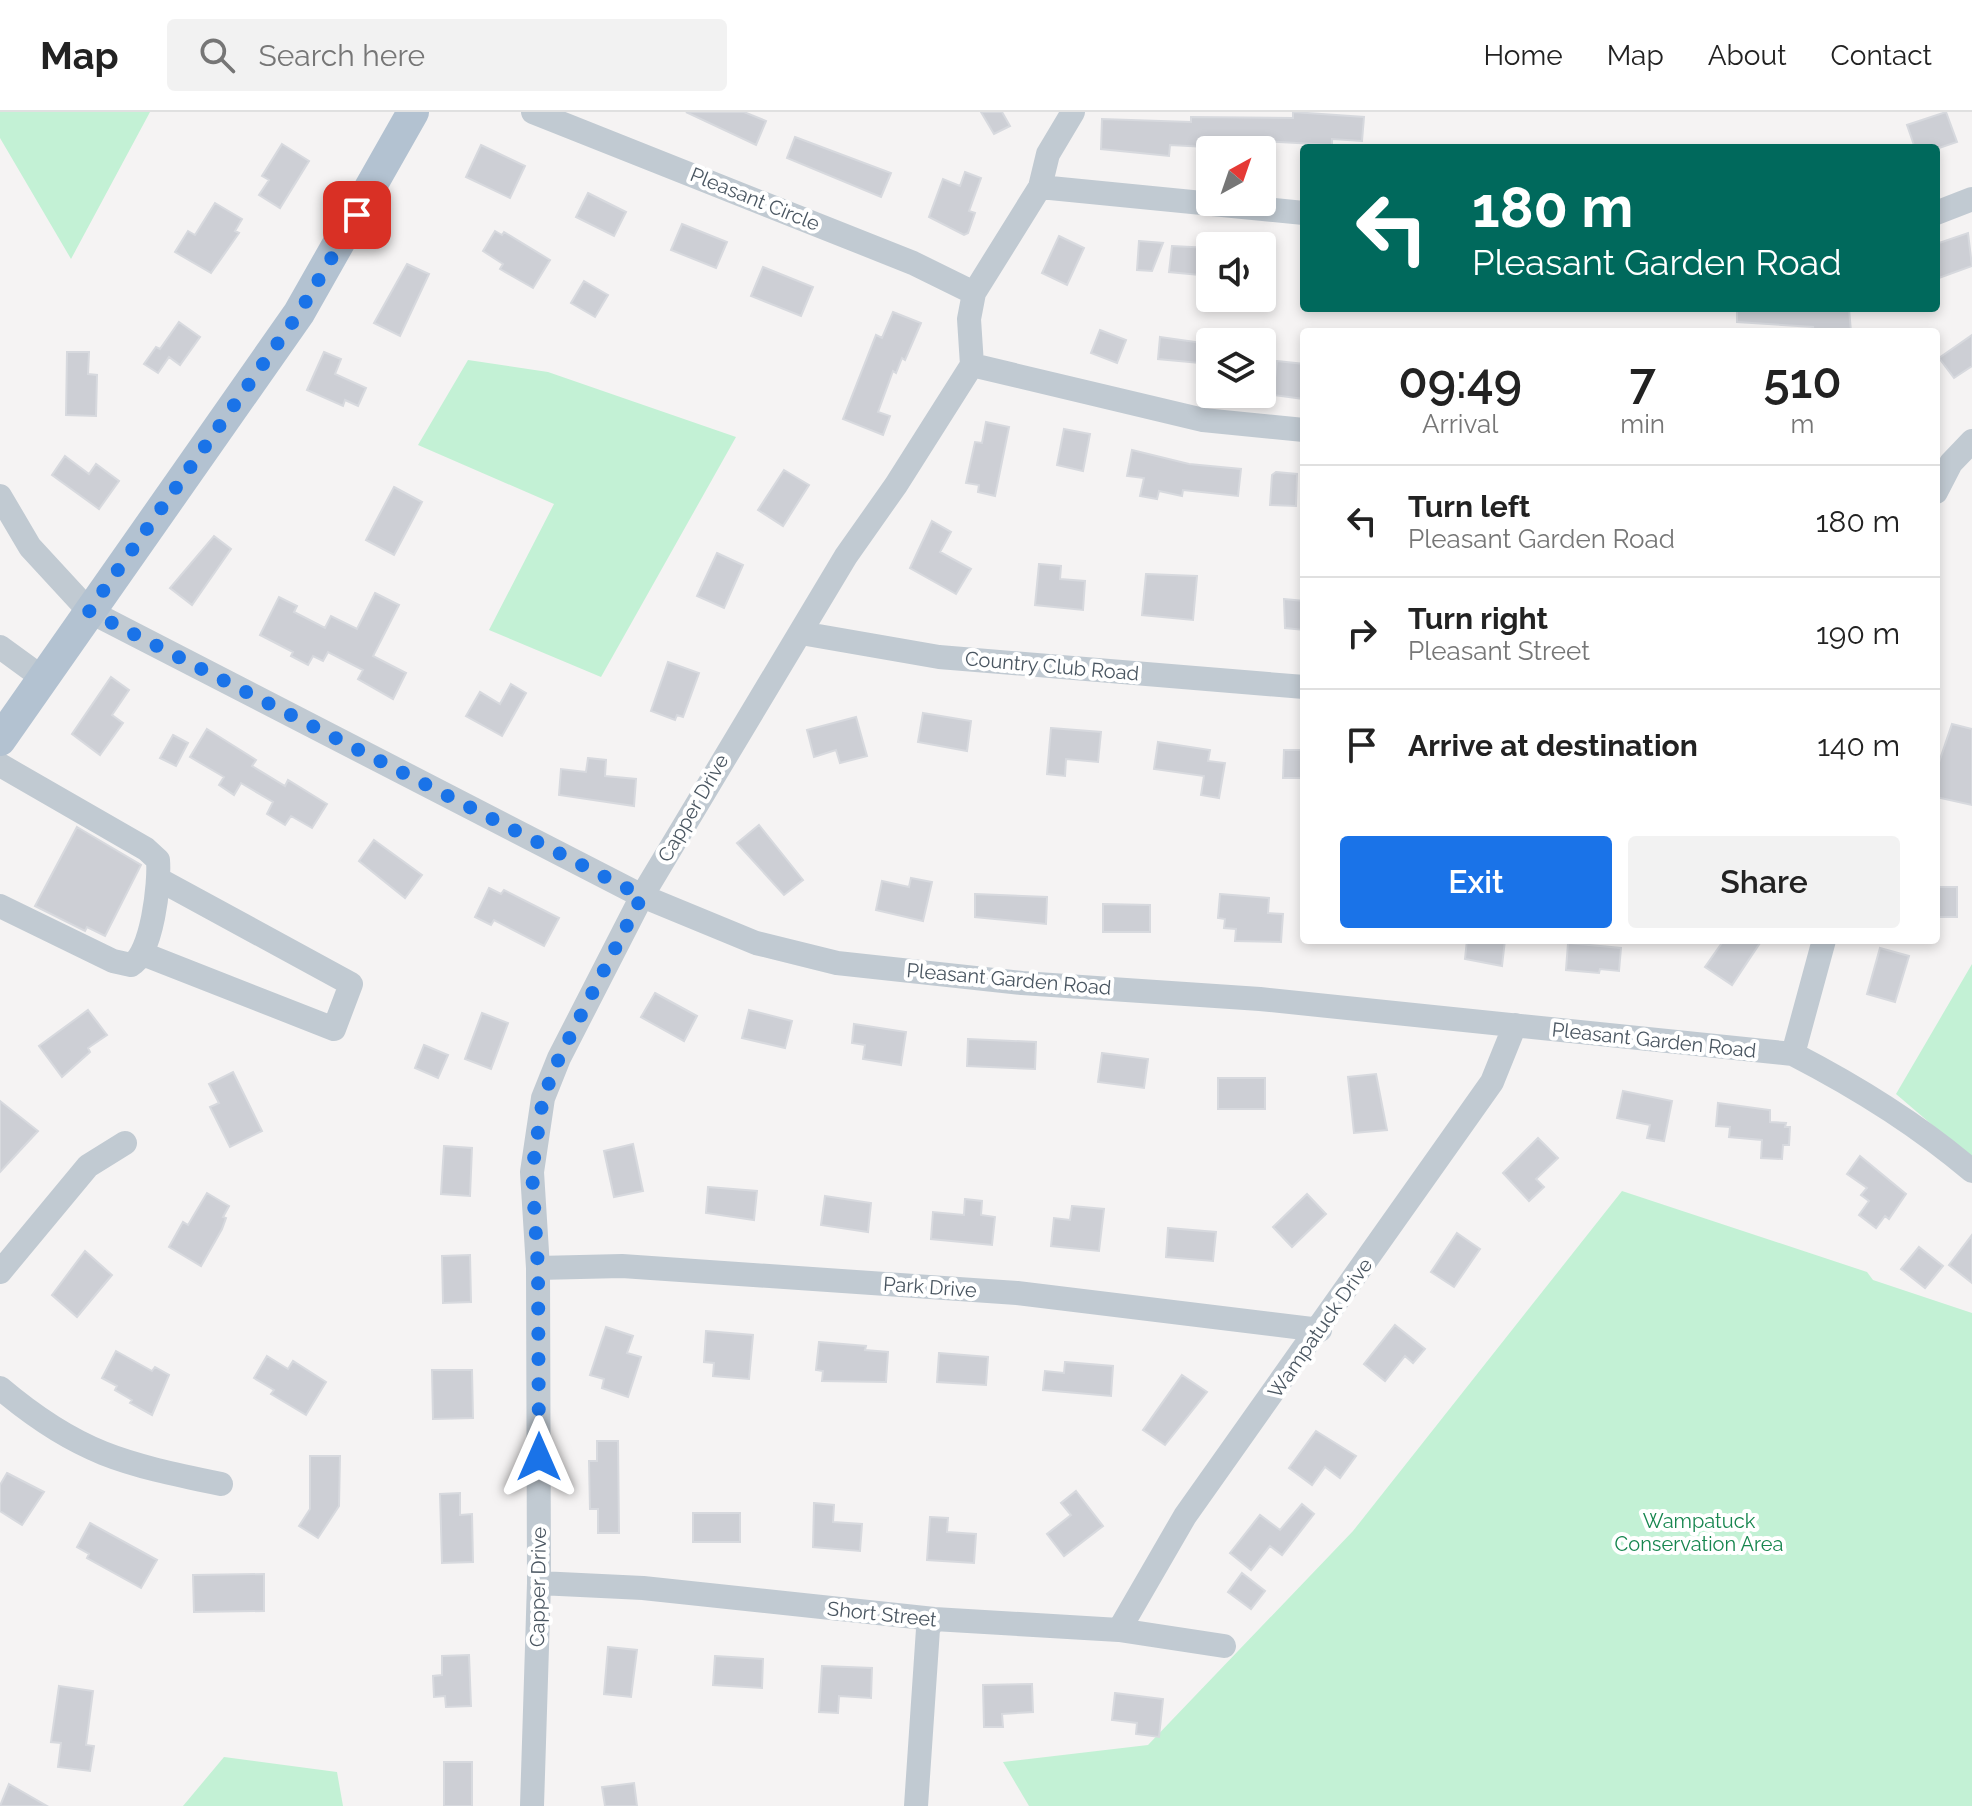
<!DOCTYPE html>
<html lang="en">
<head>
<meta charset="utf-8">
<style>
	:root { --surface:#fff; --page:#f2f2f2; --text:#222; --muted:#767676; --line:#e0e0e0; --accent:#1a73e8 }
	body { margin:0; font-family:Raleway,sans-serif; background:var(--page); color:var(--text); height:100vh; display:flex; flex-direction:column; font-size:30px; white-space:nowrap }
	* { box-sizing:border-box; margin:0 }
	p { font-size:26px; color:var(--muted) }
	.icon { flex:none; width:44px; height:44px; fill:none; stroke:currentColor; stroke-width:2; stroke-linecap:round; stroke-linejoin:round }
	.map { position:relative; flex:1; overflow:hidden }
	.side { position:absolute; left:1300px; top:216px; width:640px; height:616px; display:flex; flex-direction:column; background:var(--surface); border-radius:8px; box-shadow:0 4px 12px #0003 }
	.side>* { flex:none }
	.top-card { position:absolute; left:1300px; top:32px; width:640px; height:168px; border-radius:8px; box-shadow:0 4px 12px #0003; background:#00695c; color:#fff; overflow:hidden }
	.needle { width:52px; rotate:40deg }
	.controls { position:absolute; left:1196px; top:24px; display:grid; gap:16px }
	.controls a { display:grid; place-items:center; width:80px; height:80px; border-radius:8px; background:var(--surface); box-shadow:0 4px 12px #0003; font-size:40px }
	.pin { position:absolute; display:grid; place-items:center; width:68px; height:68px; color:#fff; margin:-34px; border-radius:16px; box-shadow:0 4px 12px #0006 }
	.me { position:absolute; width:88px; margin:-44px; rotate:0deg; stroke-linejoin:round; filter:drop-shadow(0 0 6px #0008) }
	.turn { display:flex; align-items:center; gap:28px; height:168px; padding:0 40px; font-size:36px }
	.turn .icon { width:104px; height:104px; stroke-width:2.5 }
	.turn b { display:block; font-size:56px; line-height:68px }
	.eta { display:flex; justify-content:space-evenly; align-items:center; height:136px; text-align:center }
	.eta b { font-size:48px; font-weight:600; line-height:56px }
	.cta { display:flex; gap:16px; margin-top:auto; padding:16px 40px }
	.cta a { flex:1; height:92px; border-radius:8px; background:var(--accent); color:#fff; font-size:32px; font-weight:600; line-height:92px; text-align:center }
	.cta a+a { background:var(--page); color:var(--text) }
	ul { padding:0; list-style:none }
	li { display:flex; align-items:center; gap:24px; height:112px; padding:0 40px; border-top:2px solid var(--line) }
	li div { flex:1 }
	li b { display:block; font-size:30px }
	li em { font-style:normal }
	header { display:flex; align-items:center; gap:48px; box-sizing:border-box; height:112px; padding:0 40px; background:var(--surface); border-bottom:2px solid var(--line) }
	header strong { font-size:38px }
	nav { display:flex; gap:44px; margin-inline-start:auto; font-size:28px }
	.search { width:560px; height:72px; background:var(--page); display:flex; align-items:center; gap:20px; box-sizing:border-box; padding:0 28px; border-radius:8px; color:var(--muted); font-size:30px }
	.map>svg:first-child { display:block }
	.green { fill:#c3f1d5 }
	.building { fill:#cdcfd5; stroke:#d7d9de; stroke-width:2 }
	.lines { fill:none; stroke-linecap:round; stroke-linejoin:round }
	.minor { stroke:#c1cad2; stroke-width:24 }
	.major { stroke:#b3c2d1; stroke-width:32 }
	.route { stroke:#1a73e8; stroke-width:14; stroke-dasharray:0 25.2 }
	.labels { text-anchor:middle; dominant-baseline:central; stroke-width:8; stroke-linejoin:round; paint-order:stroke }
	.street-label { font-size:20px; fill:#4a5661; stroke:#fff }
	.park-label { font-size:20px; fill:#17864f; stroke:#fff }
</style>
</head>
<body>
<header>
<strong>Map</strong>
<div class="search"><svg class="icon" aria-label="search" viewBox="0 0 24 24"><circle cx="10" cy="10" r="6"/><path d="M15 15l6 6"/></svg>Search here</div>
<nav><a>Home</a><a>Map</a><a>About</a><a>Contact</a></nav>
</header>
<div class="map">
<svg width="1972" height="1694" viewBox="0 0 1972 1694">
	<rect width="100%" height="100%" fill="#f5f3f3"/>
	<path class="green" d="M 0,0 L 150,0 L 71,147 L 0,26 Z
		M 468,248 L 548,260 L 736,325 L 601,565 L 489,518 L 554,392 L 418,333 Z
		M 1972,852 L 1972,1047 L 1896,982 Z
		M 1622,1079 L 1867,1160 L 1873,1168 L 1972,1201 L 1972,1694 L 1029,1694 L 1003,1650 L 1148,1633 L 1353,1419 Z
		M 224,1645 L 337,1660 L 343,1694 L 183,1694 Z"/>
	<path class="building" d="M 686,0 L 744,0 L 766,9 L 756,33 Z
		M 981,0 L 1002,0 L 1010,14 L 994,22 Z
		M 1293,0 L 1364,5 L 1362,29 L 1332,27 L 1332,33 L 1261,29 L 1261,38 L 1170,33 L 1169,44 L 1101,37 L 1102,7 L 1191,10 L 1191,5 L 1293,6 Z
		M 1946,0 L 1957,30 L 1939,36 L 1915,36 L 1907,13 Z
		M 795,25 L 891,61 L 881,85 L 787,46 Z
		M 282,32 L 309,49 L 280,96 L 259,83 L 269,68 L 262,64 Z
		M 481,33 L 525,54 L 510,86 L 466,65 Z
		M 965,60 L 981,66 L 969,99 L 975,101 L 968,121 L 964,123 L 929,105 L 943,67 L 960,74 Z
		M 588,81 L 626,100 L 614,124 L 576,105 Z
		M 215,91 L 242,107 L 235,119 L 239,121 L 211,161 L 175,140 L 188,119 L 195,123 Z
		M 682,112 L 727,130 L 716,156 L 671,138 Z
		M 495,119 L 502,123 L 504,120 L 550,148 L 533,176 L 500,157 L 503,152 L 483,139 Z
		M 1968,121 L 1972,154 L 1936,167 L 1936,132 Z
		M 1059,124 L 1084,136 L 1067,173 L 1042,161 Z
		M 1139,129 L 1163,131 L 1152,159 L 1137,158 Z
		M 1172,134 L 1210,136 L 1210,164 L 1169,160 Z
		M 407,152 L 429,162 L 400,224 L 374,211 Z
		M 763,155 L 813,175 L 801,204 L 751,184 Z
		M 584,169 L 608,183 L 595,205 L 571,191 Z
		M 1737,196 L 1849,196 L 1851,220 L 1814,220 L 1813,215 L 1737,210 Z
		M 893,200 L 921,211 L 905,248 L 902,246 L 896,261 L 893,259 L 878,300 L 890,304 L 883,323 L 843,307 L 876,223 L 882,226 Z
		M 179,210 L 200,225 L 180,253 L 169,245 L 158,261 L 144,252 L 156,235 L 160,237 Z
		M 1100,218 L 1126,228 L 1117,251 L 1091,241 Z
		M 1972,223 L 1972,254 L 1954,266 L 1939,246 Z
		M 1160,225 L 1210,232 L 1210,252 L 1158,247 Z
		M 67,240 L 89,240 L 88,262 L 97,263 L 96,304 L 66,303 Z
		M 324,240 L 341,247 L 335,262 L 366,276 L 358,294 L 345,288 L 343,294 L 307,278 Z
		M 1277,249 L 1304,252 L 1304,287 L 1273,283 Z
		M 986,310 L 1009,315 L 995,384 L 978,380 L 979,373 L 966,371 L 975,330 L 982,331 Z
		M 1064,317 L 1090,322 L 1083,359 L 1057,353 Z
		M 1132,338 L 1189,352 L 1241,357 L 1238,384 L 1183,378 L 1182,384 L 1159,379 L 1157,387 L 1140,384 L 1144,366 L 1127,364 Z
		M 65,344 L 89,362 L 96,352 L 119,369 L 99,397 L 52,363 Z
		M 784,358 L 809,373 L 783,414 L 758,398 Z
		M 1276,360 L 1297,362 L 1296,394 L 1270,393 L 1272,363 Z
		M 394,375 L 422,390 L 394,443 L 366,428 Z
		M 932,409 L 951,420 L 940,440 L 971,457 L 956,482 L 910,456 Z
		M 214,424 L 231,437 L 192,493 L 170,476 Z
		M 717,441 L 743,453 L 724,496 L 697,484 Z
		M 1039,452 L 1061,454 L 1060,467 L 1085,469 L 1083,498 L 1035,493 Z
		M 1146,462 L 1197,464 L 1193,508 L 1142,503 Z
		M 375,481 L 399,493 L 373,544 L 406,561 L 393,587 L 358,567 L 363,558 L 328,540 L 323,549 L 313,544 L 308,553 L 291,544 L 293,540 L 260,523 L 279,485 L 297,494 L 294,500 L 325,516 L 331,504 L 357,517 Z
		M 1284,487 L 1304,489 L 1304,518 L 1285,516 Z
		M 668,550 L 699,561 L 683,605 L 677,603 L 675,608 L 651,599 Z
		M 111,565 L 129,578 L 112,603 L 123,611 L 100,643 L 72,622 Z
		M 511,572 L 526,581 L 502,624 L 466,604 L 480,580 L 500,592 Z
		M 923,601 L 971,609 L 967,639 L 918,630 Z
		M 856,605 L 867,644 L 840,651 L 836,638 L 814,645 L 807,618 Z
		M 1952,612 L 1972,617 L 1972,693 L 1936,685 L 1936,659 Z
		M 1051,616 L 1101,620 L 1098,650 L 1066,647 L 1065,664 L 1047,662 Z
		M 207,617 L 256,648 L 252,654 L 285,674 L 288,668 L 327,692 L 312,716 L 291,704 L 285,713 L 267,702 L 273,690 L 241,671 L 234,683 L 219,673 L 224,665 L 190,645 Z
		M 173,623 L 188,631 L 176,654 L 160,646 Z
		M 1158,630 L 1210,638 L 1208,649 L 1225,651 L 1219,686 L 1201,683 L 1204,664 L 1154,657 Z
		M 1284,638 L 1304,638 L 1304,666 L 1283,666 Z
		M 588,646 L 606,648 L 605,664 L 636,667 L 634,694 L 559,683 L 561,657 L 586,660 Z
		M 759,713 L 803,768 L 784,783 L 737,731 Z
		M 77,715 L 141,753 L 105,824 L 87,815 L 85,819 L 35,794 Z
		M 374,728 L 422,763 L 405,786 L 359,749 Z
		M 911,766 L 932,770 L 923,809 L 876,798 L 882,769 L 909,775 Z
		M 1936,775 L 1957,775 L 1957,805 L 1936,805 Z
		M 489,776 L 501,782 L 504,778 L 559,806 L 544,834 L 494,808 L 491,813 L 475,805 Z
		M 975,782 L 1047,785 L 1046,812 L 975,805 Z
		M 1220,782 L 1269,786 L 1268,801 L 1283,802 L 1281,830 L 1235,829 L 1236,817 L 1224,816 L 1225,807 L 1218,806 Z
		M 1103,792 L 1150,793 L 1150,820 L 1103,820 Z
		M 1467,828 L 1505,828 L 1502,854 L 1465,847 Z
		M 1724,828 L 1762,828 L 1732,873 L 1705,855 Z
		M 1568,831 L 1621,836 L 1619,859 L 1600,857 L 1599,861 L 1566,858 Z
		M 1880,836 L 1909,844 L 1895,890 L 1867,882 Z
		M 655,881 L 697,904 L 684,929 L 641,905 Z
		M 88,898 L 107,923 L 88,936 L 90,940 L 62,965 L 39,934 Z
		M 749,898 L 792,909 L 785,936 L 742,926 Z
		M 482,901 L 508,911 L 491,957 L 465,947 Z
		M 854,912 L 906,920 L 901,953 L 863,947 L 865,933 L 852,931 Z
		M 968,927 L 1036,930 L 1035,957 L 967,954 Z
		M 424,933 L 448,943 L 438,966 L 415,956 Z
		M 1102,941 L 1148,947 L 1144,976 L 1098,970 Z
		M 233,960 L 262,1019 L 230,1035 L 210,995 L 219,991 L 209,972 Z
		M 1376,962 L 1387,1018 L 1354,1021 L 1348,965 Z
		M 1218,966 L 1265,966 L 1265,997 L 1218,997 Z
		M 1623,979 L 1672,989 L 1664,1029 L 1647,1026 L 1650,1013 L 1617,1006 Z
		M 0,989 L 38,1019 L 0,1060 Z
		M 1718,991 L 1770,998 L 1770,1010 L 1786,1011 L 1785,1015 L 1790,1015 L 1789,1033 L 1783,1033 L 1782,1047 L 1761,1046 L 1762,1028 L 1729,1025 L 1730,1015 L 1716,1014 Z
		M 1538,1026 L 1558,1046 L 1536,1067 L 1544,1075 L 1529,1089 L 1503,1061 Z
		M 633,1032 L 643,1079 L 614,1085 L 604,1039 Z
		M 444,1034 L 472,1036 L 470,1084 L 441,1082 Z
		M 1860,1044 L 1906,1082 L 1889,1107 L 1885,1104 L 1876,1116 L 1859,1103 L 1869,1089 L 1861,1083 L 1867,1076 L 1847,1062 Z
		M 708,1075 L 757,1079 L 754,1108 L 706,1101 Z
		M 207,1081 L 229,1094 L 223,1105 L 226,1106 L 222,1117 L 201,1154 L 169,1135 L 183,1110 L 188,1113 Z
		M 1307,1082 L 1326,1102 L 1292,1135 L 1273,1115 Z
		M 825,1084 L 871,1091 L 868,1120 L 821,1113 Z
		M 965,1087 L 982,1089 L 981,1103 L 995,1105 L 992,1133 L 931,1127 L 933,1100 L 964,1103 Z
		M 1072,1094 L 1104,1097 L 1099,1139 L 1051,1134 L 1054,1106 L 1070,1108 Z
		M 1168,1116 L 1216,1120 L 1213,1149 L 1166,1145 Z
		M 1457,1121 L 1480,1137 L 1454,1175 L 1431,1160 Z
		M 1972,1123 L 1972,1171 L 1949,1153 Z
		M 1919,1135 L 1943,1154 L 1925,1176 L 1901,1157 Z
		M 85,1139 L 112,1163 L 77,1205 L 52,1183 Z
		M 470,1143 L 471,1190 L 443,1191 L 442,1144 Z
		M 1395,1213 L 1425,1237 L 1413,1251 L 1405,1244 L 1385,1269 L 1364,1252 Z
		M 606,1215 L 633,1224 L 627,1241 L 641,1245 L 628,1285 L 602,1276 L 604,1267 L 590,1263 Z
		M 706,1219 L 753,1223 L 749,1267 L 713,1264 L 714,1251 L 704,1250 Z
		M 819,1230 L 866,1234 L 865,1238 L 888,1240 L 886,1270 L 822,1269 L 823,1259 L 816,1258 Z
		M 116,1239 L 152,1259 L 155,1255 L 169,1263 L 152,1303 L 130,1291 L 132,1288 L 115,1278 L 117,1274 L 102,1266 Z
		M 939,1241 L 988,1245 L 986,1273 L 937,1270 Z
		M 267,1244 L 288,1257 L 293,1249 L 326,1270 L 306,1303 L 271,1282 L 274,1278 L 254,1266 Z
		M 1065,1250 L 1113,1254 L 1111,1284 L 1043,1278 L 1045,1259 L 1064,1261 Z
		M 432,1258 L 472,1258 L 473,1306 L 433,1307 Z
		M 1182,1263 L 1207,1280 L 1165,1333 L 1143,1318 Z
		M 1316,1319 L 1356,1344 L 1340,1366 L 1325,1355 L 1312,1373 L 1289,1356 Z
		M 597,1329 L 618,1329 L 619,1421 L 598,1421 L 598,1397 L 590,1397 L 589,1349 L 597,1349 Z
		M 310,1344 L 340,1344 L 339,1394 L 318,1426 L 299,1414 L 310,1397 Z
		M 7,1361 L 44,1380 L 22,1413 L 0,1399 L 0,1373 Z
		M 1076,1379 L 1103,1414 L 1064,1444 L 1047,1422 L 1071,1403 L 1061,1391 Z
		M 460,1381 L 460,1403 L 472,1402 L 473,1450 L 442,1451 L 440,1382 Z
		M 814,1391 L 834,1393 L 833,1410 L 862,1412 L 860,1439 L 813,1435 Z
		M 1302,1392 L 1314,1402 L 1282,1443 L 1270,1434 L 1251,1458 L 1230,1441 L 1260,1403 L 1280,1418 Z
		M 693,1401 L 740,1401 L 740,1430 L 693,1430 Z
		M 930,1405 L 948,1406 L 947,1420 L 976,1422 L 974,1451 L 927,1448 Z
		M 90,1411 L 157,1448 L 141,1476 L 87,1446 L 89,1442 L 77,1435 Z
		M 1242,1461 L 1265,1479 L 1251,1497 L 1228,1480 Z
		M 264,1462 L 264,1499 L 194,1500 L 193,1463 Z
		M 608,1535 L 637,1538 L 631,1585 L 604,1582 Z
		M 469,1543 L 471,1594 L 446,1595 L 445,1584 L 434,1585 L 433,1564 L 442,1563 L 442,1544 Z
		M 715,1544 L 763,1547 L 762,1576 L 713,1573 Z
		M 822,1554 L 872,1556 L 871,1586 L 839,1584 L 838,1601 L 819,1600 Z
		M 1032,1572 L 1033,1600 L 1002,1602 L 1003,1615 L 984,1615 L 983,1573 Z
		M 59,1574 L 93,1579 L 86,1633 L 94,1634 L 90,1659 L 58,1655 L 61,1631 L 51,1630 Z
		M 1115,1581 L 1163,1587 L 1159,1625 L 1136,1622 L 1137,1611 L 1112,1608 Z
		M 444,1650 L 472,1650 L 472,1694 L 444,1694 Z
		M 634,1671 L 637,1694 L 605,1694 L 602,1675 Z
		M 9,1672 L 47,1694 L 0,1694 Z"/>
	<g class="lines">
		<path class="minor" d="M 533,0 L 913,151 L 974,181
			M 1040,75 L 1048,42 L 1073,0
			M 1304,101 L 1040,75 L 974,181 L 969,207 L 972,253 L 1203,308 L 1304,318
			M 1936,101 L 1972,87
			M 1936,380 L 1951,351 L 1972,329
			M 0,384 L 30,435 L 89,499 L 642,784 L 756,831 L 837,851 L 1022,871 L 1260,887 L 1793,942 C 1857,975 1917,1012 1972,1059
			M 801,521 L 939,545 L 1304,575
			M 0,535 L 44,567
			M 0,653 L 146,737 L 158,748 C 160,771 152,842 131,853 L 113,849 L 0,794
			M 143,842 L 334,917 L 351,872 L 160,768
			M 1793,942 L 1824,828
			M 538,1156 L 622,1154 L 1017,1181 L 1320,1218
			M 0,1160 L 88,1054 L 125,1031
			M 0,1276 C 78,1342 124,1352 221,1372
			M 539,1471 L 643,1476 L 934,1507 L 1119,1518 L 1224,1534
			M 1119,1518 L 1185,1404 L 1492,970 L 1515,913
			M 532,1694 L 539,1471 L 538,1156 L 532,1060 L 543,986 L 559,946 L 642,784 L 846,444 L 896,373 L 972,253
			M 916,1694 L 928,1517 L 934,1507"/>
		<path class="major" d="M 0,628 L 299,201 L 413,0"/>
	</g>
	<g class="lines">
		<path class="route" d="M 357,103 L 299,201 L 89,499 L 642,784 L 559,946 L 543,986 L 532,1060 L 538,1156 L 539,1345"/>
	</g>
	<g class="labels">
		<g class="street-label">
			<text transform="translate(755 87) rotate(22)">Pleasant Circle</text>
			<text transform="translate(1052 554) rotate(5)">Country Club Road</text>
			<text transform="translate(693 696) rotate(-60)">Capper Drive</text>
			<text transform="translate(1009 867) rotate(5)">Pleasant Garden Road</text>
			<text transform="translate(1654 928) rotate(6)">Pleasant Garden Road</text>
			<text transform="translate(930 1175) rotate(4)">Park Drive</text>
			<text transform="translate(1320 1216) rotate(-55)">Wampatuck Drive</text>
			<text transform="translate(538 1475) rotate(-89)">Capper Drive</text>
			<text transform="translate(882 1502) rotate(6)">Short Street</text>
		</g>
		<g class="park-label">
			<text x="1699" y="1409">Wampatuck<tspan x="1699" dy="23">Conservation Area</tspan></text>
		</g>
	</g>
</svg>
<div class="controls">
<a><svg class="needle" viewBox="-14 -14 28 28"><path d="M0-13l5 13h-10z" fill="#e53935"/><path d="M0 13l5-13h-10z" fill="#767676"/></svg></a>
<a><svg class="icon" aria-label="sound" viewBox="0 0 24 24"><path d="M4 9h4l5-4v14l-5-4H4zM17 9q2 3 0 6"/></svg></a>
<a><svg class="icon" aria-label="layers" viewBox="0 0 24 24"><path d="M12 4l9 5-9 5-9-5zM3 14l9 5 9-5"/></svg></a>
</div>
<div class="pin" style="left:357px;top:103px;background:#d93025"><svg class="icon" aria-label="arrive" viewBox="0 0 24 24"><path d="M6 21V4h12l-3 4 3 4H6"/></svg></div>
<svg class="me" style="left:539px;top:1345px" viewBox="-20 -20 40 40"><path d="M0-17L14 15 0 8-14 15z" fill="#1a73e8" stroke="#fff" stroke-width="4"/></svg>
<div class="top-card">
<div class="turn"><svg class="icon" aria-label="left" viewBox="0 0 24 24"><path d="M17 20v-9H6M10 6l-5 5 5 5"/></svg><div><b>180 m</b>Pleasant Garden Road</div></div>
</div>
<section class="side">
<div class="eta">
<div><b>09:49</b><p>Arrival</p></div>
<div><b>7</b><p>min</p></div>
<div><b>510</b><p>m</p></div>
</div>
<ul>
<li><svg class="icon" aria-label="left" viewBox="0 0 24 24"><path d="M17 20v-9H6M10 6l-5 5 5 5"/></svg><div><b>Turn left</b><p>Pleasant Garden Road</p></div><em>180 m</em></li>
<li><svg class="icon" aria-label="right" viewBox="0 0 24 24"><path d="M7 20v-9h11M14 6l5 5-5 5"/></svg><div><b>Turn right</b><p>Pleasant Street</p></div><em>190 m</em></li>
<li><svg class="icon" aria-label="arrive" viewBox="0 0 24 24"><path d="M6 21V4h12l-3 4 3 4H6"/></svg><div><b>Arrive at destination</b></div><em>140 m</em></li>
</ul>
<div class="cta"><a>Exit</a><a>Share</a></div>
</section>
</div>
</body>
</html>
